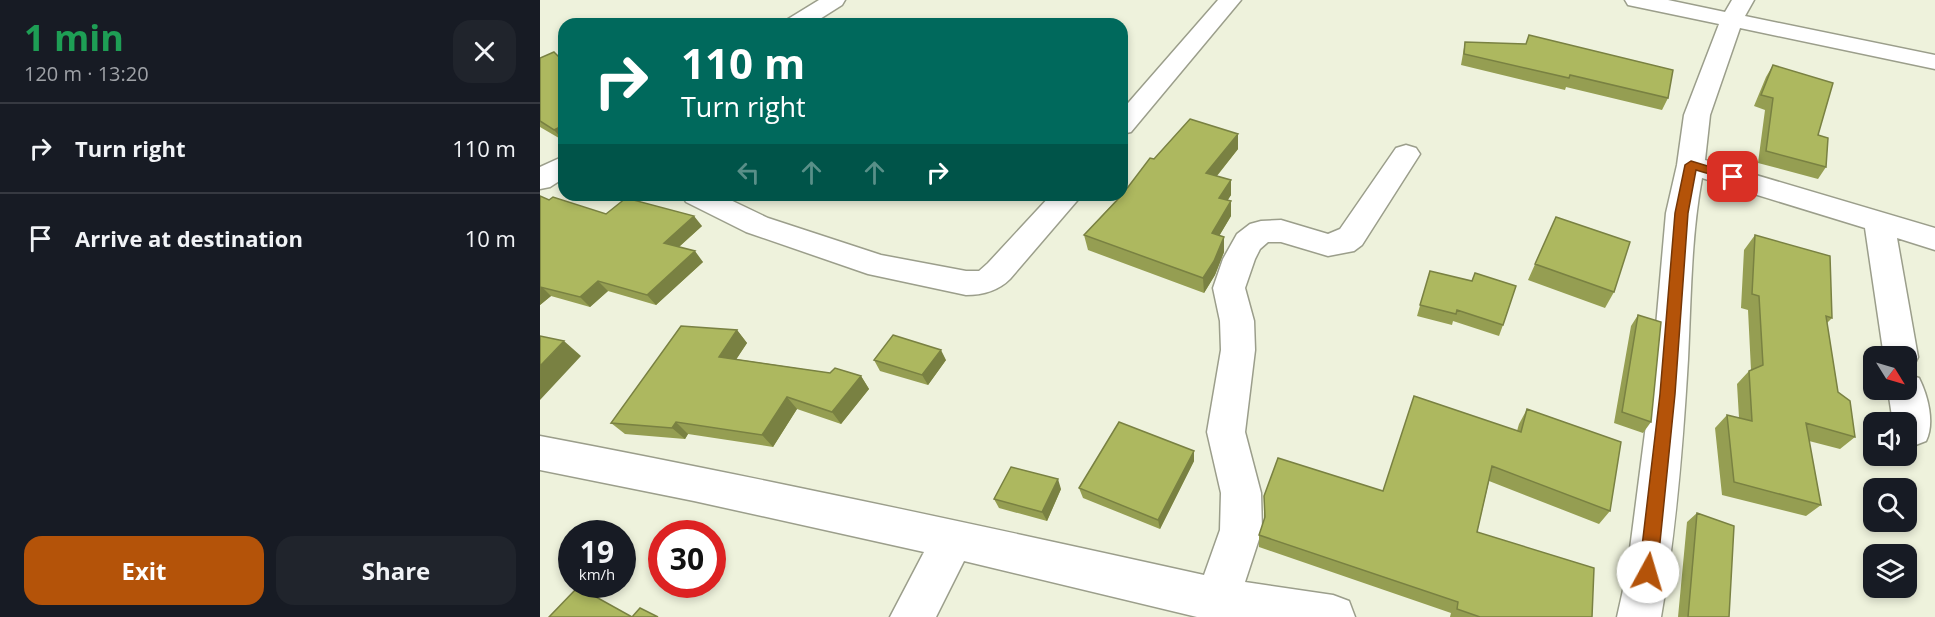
<!DOCTYPE html>
<html lang="en">
<head>
<meta charset="utf-8">
<style>
	:root { --surface:#171b24; --page:#20242c; --text:#f1f3f6; --muted:#9ea1a6; --line:#363941; --accent:#b45309 }
	body { margin:0; font-family:"Open Sans",sans-serif; background:var(--page); color:var(--text); height:100vh; display:flex; flex-direction:column; font-size:22px; white-space:nowrap }
	* { box-sizing:border-box; margin:0 }
	p { font-size:20px; color:var(--muted) }
	.icon { flex:none; width:33px; height:33px; fill:none; stroke:currentColor; stroke-width:2; stroke-linecap:round; stroke-linejoin:round }
	.map { position:relative; flex:1; overflow:hidden }
	.sheet { display:flex; flex-direction:column; background:var(--surface); width:540px }
	.sheet>* { flex:none }
	.banner { position:absolute; left:18px; top:18px; width:570px; height:183px; border-radius:18px; box-shadow:0 3px 9px #0003; background:#00695c; color:#fff; overflow:hidden }
	.needle { width:39px; rotate:127deg }
	.buttons { position:absolute; left:1323px; top:346px; display:grid; gap:12px }
	.buttons a { display:grid; place-items:center; width:54px; height:54px; border-radius:12px; background:var(--surface); box-shadow:0 3px 9px #0003; font-size:30px }
	.speed { position:absolute; left:18px; top:520px; display:flex; gap:12px; font-size:30px; font-weight:700; text-align:center }
	.speed>* { display:grid; place-content:center; width:78px; height:78px; border-radius:50%; background:var(--surface); box-shadow:0 3px 9px #0003; line-height:1 }
	.speed small { font-size:15px; font-weight:400 }
	.speed .limit { border:9px solid #d22; background:#fff; color:#111 }
	.pin { position:absolute; display:grid; place-items:center; width:51px; height:51px; color:#fff; margin:-26px; border-radius:12px; box-shadow:0 3px 9px #0006 }
	.me { position:absolute; width:66px; margin:-33px; rotate:6deg; stroke-linejoin:round; filter:drop-shadow(0 0 4px #0008) }
	.turn { display:flex; align-items:center; gap:21px; height:126px; padding:0 24px; font-size:27px }
	.turn .icon { width:78px; height:78px; stroke-width:2.5 }
	.turn b { display:block; font-size:42px; line-height:51px }
	.lanes { display:flex; align-items:center; height:57px; padding:0 24px; background:#0003; justify-content:center; gap:30px; direction:ltr }
	.lanes .off { opacity:.35 }
	.round { display:grid; place-items:center; flex:none; width:63px; height:63px; border-radius:18px; background:var(--page) }
	.headline { display:flex; align-items:center; justify-content:space-between; height:102px; padding:0 24px }
	h1 { font-size:36px; font-weight:700; line-height:45px; color:#1e9e55 }
	.cta { display:flex; gap:12px; margin-top:auto; padding:12px 24px }
	.cta a { flex:1; height:69px; border-radius:18px; background:var(--accent); color:#fff; font-size:24px; font-weight:700; line-height:69px; text-align:center }
	.cta a+a { background:var(--page); color:var(--text) }
	ul { padding:0; list-style:none }
	li { display:flex; align-items:center; gap:18px; height:90px; padding:0 24px; border-top:2px solid var(--line) }
	li div { flex:1 }
	li b { display:block; font-size:22px }
	li em { font-style:normal }
	main { display:flex; flex:1; min-height:0 }
	.map>svg:first-child { display:block }
	.lines { fill:none; stroke-linecap:round; stroke-linejoin:round }
	.minor-casing { stroke:#9b9e8b; stroke-width:3 }
	.minor { fill:#fff; fill-rule:evenodd }
	.wall { fill:#959e52 }
	.shaded-wall { fill:#798142 }
	.building { fill:#adb85f; stroke:#798142; stroke-width:1.5 }
	.route { fill:#b45309; stroke:#753606; stroke-width:1.5 }
</style>
</head>
<body>
<main>
<section class="sheet">
<div class="headline"><div><h1>1 min</h1><p>120 m · 13:20</p></div><a class="round"><svg class="icon" aria-label="close" viewBox="0 0 24 24"><path d="M6 6l12 12M18 6L6 18"/></svg></a></div>
<ul>
<li><svg class="icon" aria-label="right" viewBox="0 0 24 24"><path d="M7 20v-9h11M14 6l5 5-5 5"/></svg><div><b>Turn right</b></div><em>110 m</em></li>
<li><svg class="icon" aria-label="arrive" viewBox="0 0 24 24"><path d="M6 21V4h12l-3 4 3 4H6"/></svg><div><b>Arrive at destination</b></div><em>10 m</em></li>
</ul>
<div class="cta"><a>Exit</a><a>Share</a></div>
</section>
<div class="map">
<svg width="1395" height="617" viewBox="0 0 1395 617">
	<rect width="100%" height="100%" fill="#eef2dc"/>
	<g class="lines">
		<defs>
			<path id="minor" d="M 279,0 L 305,0 L 302,5 L 272,24 L 245,24 L 248,19 Z
				M 678,0 L 701,0 L 591,132 L 582,134 L 582,110 Z
				M 1085,0 L 1128,0 L 1185,12 L 1192,0 L 1214,0 L 1205,16 L 1395,55 L 1395,69 L 1200,28 L 1170,115 L 1165,160 L 1395,228 L 1395,250 L 1357,238 L 1378,357 L 1373,367 L 1366,369 L 1366,357 L 1344,357 L 1325,228 L 1162,178 C 1151,237 1151,299 1148,359 C 1143,445 1136,532 1121,617 L 1077,617 L 1087,572 L 1110,394 L 1126,213 L 1137,165 L 1144,115 L 1179,24 L 1088,5 Z
				M 866,145 L 876,148 L 880,154 L 822,245 L 814,251 L 788,256 L 741,242 L 728,242 L 720,249 L 715,259 L 705,288 L 714,321 L 715,350 L 705,432 L 721,493 L 722,530 L 705,582 L 793,595 L 809,601 L 815,617 L 657,617 L 424,561 L 396,617 L 350,617 L 384,552 L 154,501 L 0,470 L 0,436 C 222,478 443,526 664,575 L 680,530 L 681,493 L 667,432 L 681,350 L 680,321 L 673,288 L 683,259 L 697,234 L 710,224 L 721,221 L 741,220 L 788,234 L 800,229 L 856,148 Z
				M 24,156 L 24,178 L 10,187 L 0,189 L 0,167 Z
				M 142,195 L 180,195 L 228,218 L 341,255 L 426,271 L 439,271 L 448,263 L 511,195 L 542,195 L 470,279 C 458,291 443,295 426,295 L 328,274 L 206,232 L 146,202 Z
				M 1366,374 L 1379,378 C 1388,396 1395,423 1386,441 L 1373,446 L 1366,444 L 1366,423 L 1353,423 L 1348,390 L 1366,390 Z"/>
		</defs>
		<use href="#minor" class="minor-casing"/>
		<use href="#minor" class="minor"/>
	</g>
	<path class="wall" d="M 925,42 L 1128,98 L 1122,110 L 1026,87 L 1025,90 L 921,65 Z
		M 0,58 L 24,62 L 24,141 L 0,127 Z
		M 1233,65 L 1278,135 L 1286,167 L 1278,179 L 1218,163 L 1225,110 L 1214,106 L 1226,77 Z
		M 698,149 L 677,176 L 691,180 L 691,195 L 687,200 L 691,216 L 679,236 L 684,252 L 675,275 L 664,293 L 548,250 L 544,235 L 614,159 Z
		M 0,196 L 9,200 L 66,214 L 162,226 L 139,247 L 163,262 L 116,305 L 68,291 L 50,307 L 11,296 L 0,305 Z
		M 1016,217 L 1074,292 L 1065,308 L 988,280 Z
		M 1215,235 L 1292,318 L 1287,323 L 1298,392 L 1315,437 L 1300,449 L 1269,441 L 1281,505 L 1266,516 L 1182,495 L 1175,428 L 1187,415 L 1199,418 L 1197,384 L 1209,371 L 1211,370 L 1208,310 L 1201,308 L 1204,250 Z
		M 890,271 L 963,325 L 959,336 L 913,321 L 912,325 L 877,316 Z
		M 1098,315 L 1111,422 L 1103,433 L 1074,423 L 1091,326 Z
		M 197,330 L 207,343 L 196,359 L 290,373 L 321,376 L 329,389 L 301,424 L 257,409 L 233,447 L 148,434 L 145,439 L 85,434 L 71,423 Z
		M 334,360 L 406,360 L 388,385 L 340,371 Z
		M 987,409 L 1070,511 L 1059,524 L 949,481 L 937,532 L 1052,617 L 910,617 L 911,613 L 719,547 L 719,535 L 724,520 L 724,496 L 843,491 L 977,431 L 979,424 Z
		M 654,451 L 654,461 L 620,529 L 543,498 L 539,488 Z
		M 521,489 L 507,521 L 459,508 L 454,499 Z
		M 1157,513 L 1189,617 L 1138,617 L 1147,522 Z"/>
	<path class="shaded-wall" d="M 24,125 L 24,141 L 14,130 Z
		M 698,134 L 698,149 L 667,188 L 666,173 Z
		M 691,180 L 691,195 L 680,213 L 679,198 Z
		M 691,201 L 691,216 L 672,248 L 672,233 Z
		M 154,216 L 162,226 L 132,253 L 124,243 Z
		M 684,237 L 684,252 L 675,275 L 664,293 L 663,278 Z
		M 155,251 L 163,262 L 116,305 L 107,295 Z
		M 58,281 L 68,291 L 50,307 L 40,297 Z
		M 1,286 L 11,296 L 0,305 L 0,287 Z
		M 197,330 L 207,343 L 190,369 L 179,357 Z
		M 24,341 L 41,356 L 0,400 L 0,366 Z
		M 401,350 L 406,360 L 388,385 L 382,375 Z
		M 321,376 L 329,389 L 301,424 L 292,412 Z
		M 247,397 L 257,409 L 233,447 L 222,435 Z
		M 136,422 L 148,434 L 145,439 L 132,428 Z
		M 654,451 L 654,461 L 620,529 L 618,520 Z
		M 518,479 L 521,489 L 507,521 L 502,512 Z"/>
	<path class="building" d="M 989,35 L 1133,70 L 1128,98 L 1030,75 L 1029,78 L 924,54 L 925,42 L 986,44 Z
		M 14,52 L 24,62 L 24,125 L 14,130 L 0,121 L 0,58 Z
		M 1233,65 L 1293,83 L 1278,135 L 1288,138 L 1286,167 L 1226,151 L 1233,98 L 1221,95 Z
		M 650,119 L 698,134 L 666,173 L 691,180 L 679,198 L 691,201 L 672,233 L 684,237 L 674,261 L 663,278 L 544,235 L 582,195 L 610,158 L 614,159 Z
		M 0,196 L 9,200 L 13,197 L 66,214 L 86,198 L 154,216 L 124,243 L 155,251 L 107,295 L 58,281 L 40,297 L 0,287 Z
		M 1016,217 L 1090,242 L 1074,292 L 995,264 Z
		M 1215,235 L 1290,256 L 1292,318 L 1286,316 L 1298,392 L 1310,401 L 1315,437 L 1266,423 L 1281,505 L 1194,482 L 1187,415 L 1212,421 L 1209,371 L 1223,365 L 1219,296 L 1212,294 Z
		M 890,271 L 932,281 L 935,273 L 976,286 L 963,325 L 917,310 L 916,314 L 880,305 Z
		M 1098,315 L 1121,322 L 1111,422 L 1082,412 Z
		M 141,326 L 197,330 L 179,357 L 290,373 L 295,368 L 321,376 L 292,412 L 247,397 L 222,435 L 136,422 L 132,428 L 71,423 Z
		M 353,335 L 401,350 L 382,375 L 334,360 Z
		M 0,336 L 24,341 L 0,366 Z
		M 874,396 L 981,432 L 987,409 L 1081,442 L 1070,511 L 952,466 L 937,532 L 1054,568 L 1052,617 L 940,617 L 917,609 L 918,602 L 719,535 L 725,517 L 724,496 L 738,458 L 843,491 Z
		M 579,422 L 654,451 L 618,520 L 539,488 Z
		M 471,467 L 518,479 L 502,512 L 454,499 Z
		M 1157,513 L 1194,526 L 1189,617 L 1148,617 Z
		M 38,587 L 92,617 L 100,608 L 118,617 L 9,617 Z"/>
	<path class="route" d="M 1151,161 L 1197,175 L 1199,177 L 1193,181 L 1156,170 L 1148,213 L 1135,394 L 1117,572 L 1114,578 L 1108,580 L 1102,578 L 1099,572 L 1120,394 L 1135,213 L 1145,165 Z"/>
</svg>
<div class="buttons">
<a><svg class="needle" viewBox="-14 -14 28 28"><path d="M0-13l5 13h-10z" fill="#e53935"/><path d="M0 13l5-13h-10z" fill="#9ea1a6"/></svg></a>
<a><svg class="icon" aria-label="sound" viewBox="0 0 24 24"><path d="M4 9h4l5-4v14l-5-4H4zM17 9q2 3 0 6"/></svg></a>
<a><svg class="icon" aria-label="search" viewBox="0 0 24 24"><circle cx="10" cy="10" r="6"/><path d="M15 15l6 6"/></svg></a>
<a><svg class="icon" aria-label="layers" viewBox="0 0 24 24"><path d="M12 4l9 5-9 5-9-5zM3 14l9 5 9-5"/></svg></a>
</div>
<div class="speed"><div>19<small>km/h</small></div><div class="limit">30</div></div>
<div class="pin" style="left:1193px;top:177px;background:#d93025"><svg class="icon" aria-label="arrive" viewBox="0 0 24 24"><path d="M6 21V4h12l-3 4 3 4H6"/></svg></div>
<svg class="me" style="left:1108px;top:572px" viewBox="-20 -20 40 40"><circle r="19" fill="#fff"/><path d="M0-13L10 11 0 6-10 11z" fill="#b45309"/></svg>
<div class="banner">
<div class="turn"><svg class="icon" aria-label="right" viewBox="0 0 24 24"><path d="M7 20v-9h11M14 6l5 5-5 5"/></svg><div><b>110 m</b>Turn right</div></div>
<div class="lanes"><svg class="icon off" aria-label="left" viewBox="0 0 24 24"><path d="M17 20v-9H6M10 6l-5 5 5 5"/></svg><svg class="icon off" aria-label="ahead" viewBox="0 0 24 24"><path d="M12 20V5M6 11l6-6 6 6"/></svg><svg class="icon off" aria-label="ahead" viewBox="0 0 24 24"><path d="M12 20V5M6 11l6-6 6 6"/></svg><svg class="icon" aria-label="right" viewBox="0 0 24 24"><path d="M7 20v-9h11M14 6l5 5-5 5"/></svg></div>
</div>
</div>
</main>
</body>
</html>
